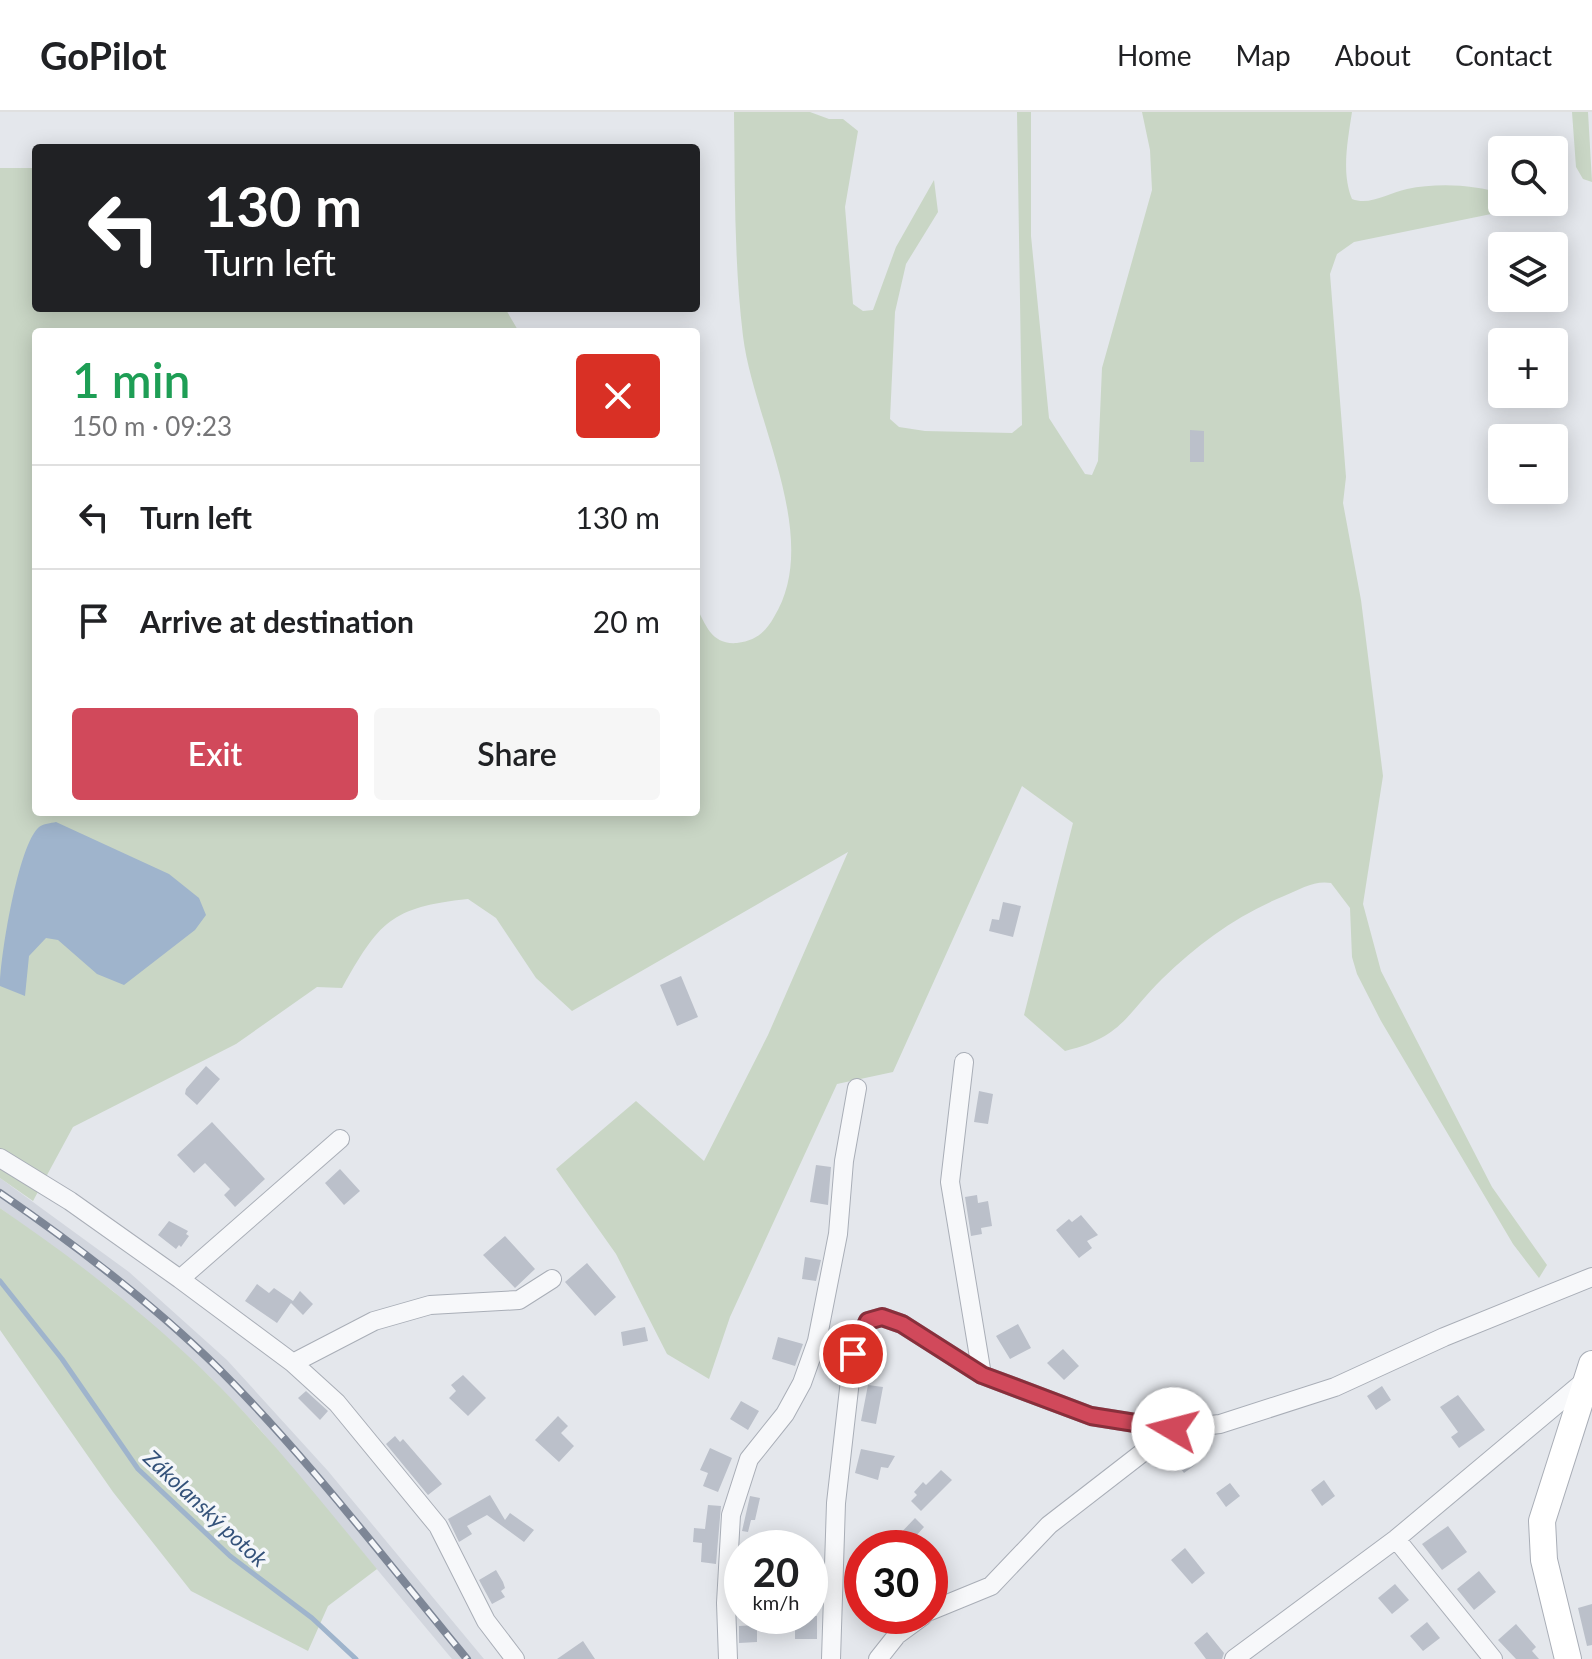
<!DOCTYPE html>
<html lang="en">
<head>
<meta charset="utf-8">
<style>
	:root { --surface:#fff; --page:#f6f6f6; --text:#202124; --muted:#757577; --line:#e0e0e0; --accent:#d1495b }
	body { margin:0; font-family:Lato,sans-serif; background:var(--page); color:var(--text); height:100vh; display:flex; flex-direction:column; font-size:30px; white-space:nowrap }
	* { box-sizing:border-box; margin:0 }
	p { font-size:26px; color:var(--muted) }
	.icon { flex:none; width:44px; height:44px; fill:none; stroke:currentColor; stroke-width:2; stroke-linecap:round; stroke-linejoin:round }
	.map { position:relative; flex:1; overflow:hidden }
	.sheet { position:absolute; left:32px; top:216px; width:668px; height:488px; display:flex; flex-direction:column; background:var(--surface); border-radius:8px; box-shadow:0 4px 20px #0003 }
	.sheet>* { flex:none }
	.top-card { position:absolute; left:32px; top:32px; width:668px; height:168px; border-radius:8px; box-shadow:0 4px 20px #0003; background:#202124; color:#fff; overflow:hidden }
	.fabs { position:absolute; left:1488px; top:24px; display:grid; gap:16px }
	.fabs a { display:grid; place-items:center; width:80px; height:80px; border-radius:8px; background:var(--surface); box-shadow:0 4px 20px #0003; font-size:40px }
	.speed { position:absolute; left:724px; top:1418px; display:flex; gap:16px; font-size:40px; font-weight:700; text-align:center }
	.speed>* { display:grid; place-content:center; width:104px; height:104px; border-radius:50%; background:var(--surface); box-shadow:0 4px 20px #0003; line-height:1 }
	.speed small { font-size:20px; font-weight:400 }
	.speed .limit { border:12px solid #d22; background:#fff; color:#111 }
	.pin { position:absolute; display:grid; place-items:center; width:68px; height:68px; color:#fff; margin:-34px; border:4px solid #fff; border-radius:50%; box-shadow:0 2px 8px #0007 }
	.me { position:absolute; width:88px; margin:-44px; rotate:278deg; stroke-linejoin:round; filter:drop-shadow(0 0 6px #0008) }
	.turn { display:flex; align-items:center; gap:28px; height:168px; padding:0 40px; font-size:36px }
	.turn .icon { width:104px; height:104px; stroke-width:2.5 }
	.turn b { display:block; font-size:56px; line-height:68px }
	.round { display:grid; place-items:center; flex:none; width:84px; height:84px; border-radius:8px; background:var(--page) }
	.headline { display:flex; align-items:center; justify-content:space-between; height:136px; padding:0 40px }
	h1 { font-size:48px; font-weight:600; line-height:60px; color:#1e9e55 }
	.cta { display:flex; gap:16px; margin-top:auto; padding:16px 40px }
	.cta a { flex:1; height:92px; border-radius:8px; background:var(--accent); color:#fff; font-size:32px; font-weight:600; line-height:92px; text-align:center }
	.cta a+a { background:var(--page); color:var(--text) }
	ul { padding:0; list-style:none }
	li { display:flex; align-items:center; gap:24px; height:104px; padding:0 40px; border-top:2px solid var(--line) }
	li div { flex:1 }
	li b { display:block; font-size:30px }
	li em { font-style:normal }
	header { display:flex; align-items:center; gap:48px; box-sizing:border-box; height:112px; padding:0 40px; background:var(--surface); border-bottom:2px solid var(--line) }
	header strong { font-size:38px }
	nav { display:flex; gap:44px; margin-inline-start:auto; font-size:28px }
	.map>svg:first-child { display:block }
	.built { fill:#d2d6de }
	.green { fill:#c9d6c5 }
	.water { fill:#9fb4cc }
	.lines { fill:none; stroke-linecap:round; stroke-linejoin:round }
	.stream { stroke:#9fb4cc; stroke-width:5 }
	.building { fill:#bbc0ca }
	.street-casing { stroke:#a9aeb7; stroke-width:20 }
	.secondary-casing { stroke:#a9aeb7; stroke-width:28 }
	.street { stroke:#f7f8fa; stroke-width:18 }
	.secondary { stroke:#fff; stroke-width:26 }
	.rail-casing { stroke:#7d8696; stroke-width:8 }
	.rail { stroke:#f4f6f9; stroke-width:5; stroke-dasharray:15; stroke-linecap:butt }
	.route-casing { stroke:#882f3b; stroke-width:20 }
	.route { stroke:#d1495b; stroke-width:14 }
	.labels { text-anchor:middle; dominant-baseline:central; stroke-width:7; stroke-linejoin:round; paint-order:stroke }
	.water-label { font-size:22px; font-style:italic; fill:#34527a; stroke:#f4f6f9 }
</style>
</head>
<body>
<header>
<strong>GoPilot</strong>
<nav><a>Home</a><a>Map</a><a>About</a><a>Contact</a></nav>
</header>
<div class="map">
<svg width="1592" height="1547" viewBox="0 0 1592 1547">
	<rect width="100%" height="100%" fill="#e4e7ec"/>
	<path class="built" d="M 0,1066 L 129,1160 L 227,1248 L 328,1359 L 484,1547 L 452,1547 L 258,1315 L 210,1265 L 113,1179 L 0,1096 Z"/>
	<path class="green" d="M 734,0 L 810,0 L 829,7 L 843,7 L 858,19 L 845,95 L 853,192 L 863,199 L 873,198 L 896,135 L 934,68 L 938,100 L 906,152 L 895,200 L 890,307 L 899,315 L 925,319 L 1012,321 L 1022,313 L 1017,0 L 1031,0 L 1031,124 L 1049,306 L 1085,362 L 1092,363 L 1098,349 L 1102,256 L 1152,78 L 1150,38 L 1142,0 L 1352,0 C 1348,27 1341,61 1352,87 C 1370,94 1388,81 1407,77 C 1436,71 1474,72 1502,82 L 1502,90 L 1509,90 L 1501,100 L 1354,130 L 1337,142 L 1330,162 L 1346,365 L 1343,391 L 1361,488 L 1383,664 L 1363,792 L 1381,859 L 1492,1075 L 1547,1153 L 1539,1166 L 1513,1132 L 1381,909 L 1357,862 L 1352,845 L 1350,796 L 1331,771 C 1315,768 1300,777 1284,784 C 1237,803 1199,831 1162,867 C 1124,905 1122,925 1065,939 L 1024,903 L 1073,711 L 1022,674 L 893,960 L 837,972 L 730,1205 L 709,1267 L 667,1242 L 616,1142 L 556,1057 L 636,989 L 704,1049 L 768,923 L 848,740 L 572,899 L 536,866 L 496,806 L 468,787 C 391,795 379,810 342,876 L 317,875 L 236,932 L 73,1015 L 33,1089 L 0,1066 L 0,56 L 36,56 L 36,196 L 505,196 L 519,220 L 36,220 L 36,700 L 696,700 L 696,494 C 706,514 712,533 737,531 C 755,529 765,521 774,505 C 823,426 753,308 743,224 C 734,150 735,74 734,0 Z
		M 1572,0 L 1588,0 L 1592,70 L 1583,67 L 1576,55 Z
		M 0,1096 C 74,1147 145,1201 209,1264 C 270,1324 323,1392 377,1457 L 328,1494 L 308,1539 L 191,1479 L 113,1380 L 0,1218 Z"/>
	<path class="water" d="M 56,710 L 169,762 L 199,786 L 206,803 L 195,818 L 124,873 L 97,862 L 58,828 L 46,826 L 29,844 L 25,884 L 0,874 C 0,846 18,733 39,715 C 43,712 51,711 56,710 Z"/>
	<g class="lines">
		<path class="stream" d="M 0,1169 L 62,1247 L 138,1357 L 230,1444 L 312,1506 L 356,1547"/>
	</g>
	<path class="building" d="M 1190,318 L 1204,319 L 1204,350 L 1190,350 Z
		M 1003,790 L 1021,794 L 1013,825 L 989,819 L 992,807 L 999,808 Z
		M 681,864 L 698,905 L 677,914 L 660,873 Z
		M 206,954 L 220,967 L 197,993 L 185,982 L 186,977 Z
		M 979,979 L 993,982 L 988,1012 L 974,1010 Z
		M 212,1010 L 265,1067 L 235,1095 L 224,1083 L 230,1077 L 205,1051 L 194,1061 L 177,1043 Z
		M 816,1053 L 831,1055 L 828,1093 L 810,1090 Z
		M 340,1057 L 360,1079 L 344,1093 L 325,1071 Z
		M 977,1083 L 978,1091 L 988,1089 L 992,1114 L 981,1116 L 982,1122 L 971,1124 L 965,1085 Z
		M 1081,1103 L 1098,1123 L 1087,1129 L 1092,1136 L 1079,1146 L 1056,1118 L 1069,1107 L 1072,1110 Z
		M 169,1109 L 188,1119 L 186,1122 L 189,1124 L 181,1135 L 179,1133 L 176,1137 L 158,1123 Z
		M 505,1124 L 535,1157 L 515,1176 L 483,1143 Z
		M 805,1145 L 821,1148 L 816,1169 L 802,1167 Z
		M 587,1151 L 616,1185 L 595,1204 L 565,1170 Z
		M 257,1172 L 269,1181 L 274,1176 L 293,1189 L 300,1179 L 313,1192 L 303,1203 L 291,1191 L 277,1211 L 245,1189 Z
		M 1018,1212 L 1031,1236 L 1010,1247 L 996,1224 Z
		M 645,1215 L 648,1229 L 623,1234 L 621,1220 Z
		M 778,1225 L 803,1232 L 795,1254 L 772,1247 Z
		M 1063,1237 L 1079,1254 L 1064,1268 L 1047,1251 Z
		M 463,1263 L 486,1286 L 468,1304 L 449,1286 L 456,1279 L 451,1273 Z
		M 868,1273 L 883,1275 L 876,1312 L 861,1309 Z
		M 1382,1274 L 1391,1288 L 1376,1298 L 1367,1284 Z
		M 306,1279 L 328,1299 L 320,1308 L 298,1286 Z
		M 1458,1283 L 1485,1318 L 1459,1336 L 1451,1325 L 1458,1320 L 1440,1295 Z
		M 741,1289 L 759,1299 L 748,1318 L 730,1307 Z
		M 558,1304 L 568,1314 L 561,1321 L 574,1334 L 559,1350 L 535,1328 Z
		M 395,1324 L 400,1330 L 403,1327 L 442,1372 L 428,1383 L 386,1332 Z
		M 710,1336 L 732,1346 L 718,1380 L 703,1374 L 708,1361 L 700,1358 Z
		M 1188,1336 L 1199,1350 L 1184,1361 L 1173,1346 Z
		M 861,1337 L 895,1344 L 888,1356 L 881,1355 L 878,1368 L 855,1361 Z
		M 941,1358 L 952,1368 L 921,1399 L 911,1389 L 917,1383 L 914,1380 L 923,1370 L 926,1373 Z
		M 1324,1368 L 1335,1384 L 1322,1394 L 1311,1378 Z
		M 1230,1371 L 1240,1384 L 1226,1395 L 1216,1381 Z
		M 490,1383 L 505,1408 L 510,1401 L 534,1418 L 524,1430 L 487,1403 L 467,1414 L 472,1422 L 459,1430 L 448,1407 Z
		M 750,1384 L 760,1386 L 755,1408 L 751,1408 L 748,1420 L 742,1419 Z
		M 708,1393 L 721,1394 L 716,1452 L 701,1450 L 702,1431 L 693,1430 L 694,1416 L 705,1417 Z
		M 915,1406 L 924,1415 L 906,1435 L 896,1426 Z
		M 1448,1414 L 1467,1440 L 1442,1458 L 1422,1432 Z
		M 1185,1436 L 1205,1461 L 1192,1472 L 1171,1448 Z
		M 496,1458 L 503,1470 L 505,1476 L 501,1479 L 505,1485 L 492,1492 L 479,1468 Z
		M 1479,1459 L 1496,1480 L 1474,1498 L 1457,1477 Z
		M 1395,1472 L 1409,1488 L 1392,1502 L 1378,1486 Z
		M 1592,1492 L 1592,1533 L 1587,1534 L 1578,1496 Z
		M 795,1504 L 817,1504 L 817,1527 L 795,1527 Z
		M 1427,1510 L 1440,1526 L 1423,1539 L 1410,1524 Z
		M 1516,1512 L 1536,1535 L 1532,1539 L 1539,1547 L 1516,1547 L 1498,1528 Z
		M 757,1513 L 757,1530 L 739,1531 L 739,1514 Z
		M 1207,1520 L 1224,1541 L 1222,1547 L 1206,1547 L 1194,1531 Z
		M 583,1529 L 595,1547 L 557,1547 Z"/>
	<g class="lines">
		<defs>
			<path id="street" d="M 964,950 L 950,1070 L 982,1263
				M 0,1046 L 70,1089 L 180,1167 L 293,1251 L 337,1291 L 438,1414 L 486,1509 L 515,1547
				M 180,1167 L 340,1027
				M 293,1251 L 374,1209 L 430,1193 L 519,1188 L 552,1167
				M 1396,1427 L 1493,1547
				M 930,1499 L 991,1474 L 1049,1413 L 1173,1317
				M 728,1547 L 726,1491 L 731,1403 L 749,1347 L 785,1302 L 802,1271 L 817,1229 L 838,1122 L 844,1049 L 857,976
				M 831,1547 L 836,1391 L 853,1242 L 868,1209 L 882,1205 L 902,1212 L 982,1263 L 1091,1304 L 1173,1317 L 1220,1312 L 1335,1275 L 1444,1225 L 1592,1165
				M 878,1547 L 897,1523 L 923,1504
				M 1234,1547 L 1396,1427 L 1587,1267"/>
			<path id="secondary" d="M 1568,1547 L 1544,1448 L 1542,1409 L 1592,1252"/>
		</defs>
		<use href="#street" class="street-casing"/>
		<use href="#secondary" class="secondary-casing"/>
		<use href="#street" class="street"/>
		<use href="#secondary" class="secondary"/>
		<defs>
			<path id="rail" d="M 0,1081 C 77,1134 151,1190 218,1256 C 308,1346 386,1449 467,1547"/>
		</defs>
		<use href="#rail" class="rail-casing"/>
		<use href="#rail" class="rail"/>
	</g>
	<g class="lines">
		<defs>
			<path id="route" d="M 853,1242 L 868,1209 L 882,1205 L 902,1212 L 982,1263 L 1091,1304 L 1173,1317"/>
		</defs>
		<use href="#route" class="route-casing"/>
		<use href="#route" class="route"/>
	</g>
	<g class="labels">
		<g class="water-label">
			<text transform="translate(206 1396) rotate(43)">Zákolanský potok</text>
		</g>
	</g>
</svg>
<div class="fabs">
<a><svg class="icon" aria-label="search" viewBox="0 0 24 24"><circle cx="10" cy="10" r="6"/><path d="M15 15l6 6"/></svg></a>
<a><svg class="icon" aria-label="layers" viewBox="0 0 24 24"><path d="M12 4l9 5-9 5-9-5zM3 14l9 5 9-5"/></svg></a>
<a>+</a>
<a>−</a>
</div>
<div class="speed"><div>20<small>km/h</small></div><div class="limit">30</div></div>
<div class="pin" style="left:853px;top:1242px;background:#d93025"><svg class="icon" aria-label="arrive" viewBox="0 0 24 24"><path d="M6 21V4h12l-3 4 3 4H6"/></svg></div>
<svg class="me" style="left:1173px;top:1317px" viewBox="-20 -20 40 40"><circle r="19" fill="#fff"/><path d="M0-13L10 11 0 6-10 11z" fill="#d1495b"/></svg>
<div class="top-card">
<div class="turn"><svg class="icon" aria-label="left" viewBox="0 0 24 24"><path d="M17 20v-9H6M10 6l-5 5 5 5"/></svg><div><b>130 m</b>Turn left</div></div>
</div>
<section class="sheet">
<div class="headline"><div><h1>1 min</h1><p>150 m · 09:23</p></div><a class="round" style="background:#d93025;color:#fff"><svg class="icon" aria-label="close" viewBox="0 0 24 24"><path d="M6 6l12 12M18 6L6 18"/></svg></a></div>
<ul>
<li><svg class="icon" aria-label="left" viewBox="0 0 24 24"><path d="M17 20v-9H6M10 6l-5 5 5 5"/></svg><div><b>Turn left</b></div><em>130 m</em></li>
<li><svg class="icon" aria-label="arrive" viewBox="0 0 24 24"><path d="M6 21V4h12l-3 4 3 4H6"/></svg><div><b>Arrive at destination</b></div><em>20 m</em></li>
</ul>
<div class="cta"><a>Exit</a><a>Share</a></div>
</section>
</div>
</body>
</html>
